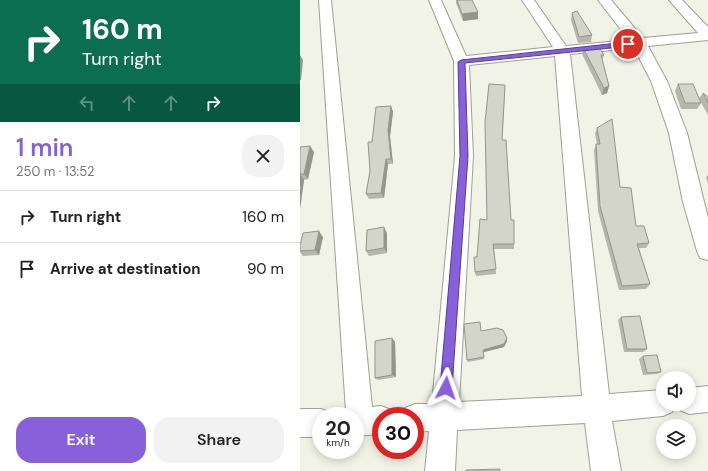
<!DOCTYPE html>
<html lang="en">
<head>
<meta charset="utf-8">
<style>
	:root { --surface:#fff; --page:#f2f2f2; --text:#222; --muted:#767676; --line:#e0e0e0; --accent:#8860da }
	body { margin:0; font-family:"DM Sans",sans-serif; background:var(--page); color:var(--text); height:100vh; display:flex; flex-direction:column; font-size:15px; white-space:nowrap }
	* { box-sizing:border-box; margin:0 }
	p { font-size:13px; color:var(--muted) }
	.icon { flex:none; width:22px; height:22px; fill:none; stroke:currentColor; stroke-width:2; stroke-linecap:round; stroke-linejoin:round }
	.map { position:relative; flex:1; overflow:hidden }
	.details { display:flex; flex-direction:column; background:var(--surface); width:300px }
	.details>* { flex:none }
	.hud { background:#0b6e4f; color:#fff; overflow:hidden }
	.tools { position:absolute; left:356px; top:371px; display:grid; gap:8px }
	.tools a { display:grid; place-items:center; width:40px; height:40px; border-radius:50%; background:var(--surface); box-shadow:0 2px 10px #0003; font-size:20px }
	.speed { position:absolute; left:12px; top:407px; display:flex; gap:8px; font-size:20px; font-weight:700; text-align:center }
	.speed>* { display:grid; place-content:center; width:52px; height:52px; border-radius:50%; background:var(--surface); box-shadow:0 2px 10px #0003; line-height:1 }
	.speed small { font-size:10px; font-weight:400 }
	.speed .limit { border:6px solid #d22; background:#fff; color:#111 }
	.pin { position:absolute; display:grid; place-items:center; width:34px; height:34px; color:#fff; margin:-17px; border:2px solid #fff; border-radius:50%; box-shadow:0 1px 4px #0007 }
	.me { position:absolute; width:44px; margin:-22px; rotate:4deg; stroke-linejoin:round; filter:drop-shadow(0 0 3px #0008) }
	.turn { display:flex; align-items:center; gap:14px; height:84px; padding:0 16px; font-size:18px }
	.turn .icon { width:52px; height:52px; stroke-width:2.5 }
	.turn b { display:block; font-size:28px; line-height:34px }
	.lanes { display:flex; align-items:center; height:38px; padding:0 16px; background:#0003; justify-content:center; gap:20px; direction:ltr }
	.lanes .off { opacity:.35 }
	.round { display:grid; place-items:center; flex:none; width:42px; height:42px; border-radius:16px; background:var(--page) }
	.summary { display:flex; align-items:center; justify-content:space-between; height:68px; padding:0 16px }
	h1 { font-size:24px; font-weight:600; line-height:30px; color:var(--accent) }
	.action { display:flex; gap:8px; margin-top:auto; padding:8px 16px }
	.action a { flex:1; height:46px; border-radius:16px; background:var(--accent); color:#fff; font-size:16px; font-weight:600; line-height:46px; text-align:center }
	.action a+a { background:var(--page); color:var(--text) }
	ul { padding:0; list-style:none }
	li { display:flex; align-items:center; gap:12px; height:52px; padding:0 16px; border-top:1px solid var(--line) }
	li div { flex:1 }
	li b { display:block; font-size:15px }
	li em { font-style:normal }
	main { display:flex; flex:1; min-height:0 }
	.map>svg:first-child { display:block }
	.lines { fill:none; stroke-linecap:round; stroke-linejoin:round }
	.street-casing { stroke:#9ea094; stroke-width:2 }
	.street { fill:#fff; fill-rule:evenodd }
	.wall { fill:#b5b7ac }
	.shaded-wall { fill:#94958c }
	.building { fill:#d3d5c8; stroke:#94958c }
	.route { fill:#8860da; stroke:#583e8e }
</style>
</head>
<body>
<main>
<section class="details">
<div class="hud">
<div class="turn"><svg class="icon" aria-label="right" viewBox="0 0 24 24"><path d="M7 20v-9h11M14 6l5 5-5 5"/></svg><div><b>160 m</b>Turn right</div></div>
<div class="lanes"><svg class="icon off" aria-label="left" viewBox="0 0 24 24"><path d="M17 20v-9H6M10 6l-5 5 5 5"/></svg><svg class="icon off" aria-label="ahead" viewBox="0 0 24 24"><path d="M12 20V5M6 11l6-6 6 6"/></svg><svg class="icon off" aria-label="ahead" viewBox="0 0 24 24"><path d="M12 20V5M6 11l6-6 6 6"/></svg><svg class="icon" aria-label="right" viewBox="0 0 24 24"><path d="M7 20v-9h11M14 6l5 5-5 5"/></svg></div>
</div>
<div class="summary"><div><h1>1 min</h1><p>250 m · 13:52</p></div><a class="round"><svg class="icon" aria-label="close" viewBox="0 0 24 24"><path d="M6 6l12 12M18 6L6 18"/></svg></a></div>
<ul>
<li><svg class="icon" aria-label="right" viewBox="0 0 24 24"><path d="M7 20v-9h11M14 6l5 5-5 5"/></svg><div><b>Turn right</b></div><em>160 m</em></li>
<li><svg class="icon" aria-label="arrive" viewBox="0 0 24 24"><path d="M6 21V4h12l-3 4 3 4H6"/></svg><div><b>Arrive at destination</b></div><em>90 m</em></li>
</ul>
<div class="action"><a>Exit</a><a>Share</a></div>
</section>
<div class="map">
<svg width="408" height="471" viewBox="0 0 408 471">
	<rect width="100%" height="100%" fill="#f0f3e6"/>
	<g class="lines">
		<defs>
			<path id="street" d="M 19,0 L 31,0 L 72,407 L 81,406 L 91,410 L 93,416 L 81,416 L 81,434 L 55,436 L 55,416 L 44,416 L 46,412 Z
				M 129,0 L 141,0 L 166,56 L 253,47 L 222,0 L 234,0 L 266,46 L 329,40 L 298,0 L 311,0 L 343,38 L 398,33 L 369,0 L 382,0 L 408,27 L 408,40 L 348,46 L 367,81 L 387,133 L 408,218 L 408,260 L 400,258 L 397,251 L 383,202 L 369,133 L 351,81 L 334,48 L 270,54 L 309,394 L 363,390 L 363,404 L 376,404 L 372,412 L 363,416 L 312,421 L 321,471 L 291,471 L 285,423 L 157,430 L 155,471 L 125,471 L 129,431 L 115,432 L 115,416 L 102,416 L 105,408 L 115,404 L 132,404 L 155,156 L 154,61 ZM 255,56 L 282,396 L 159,402 L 173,156 L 169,65 Z
				M 408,386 L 408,412 L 389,414 L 380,410 L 377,404 L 389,404 L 389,388 Z
				M 0,409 L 21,409 L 31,413 L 32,416 L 21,416 L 21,437 L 0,437 Z"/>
		</defs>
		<use href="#street" class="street-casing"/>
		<use href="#street" class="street"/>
	</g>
	<path class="wall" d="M 156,0 L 172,0 L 178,19 L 163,21 L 156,3 Z
		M 272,13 L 292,35 L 291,42 L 278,43 L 271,20 Z
		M 283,48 L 304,55 L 302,61 L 309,86 L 307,93 L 302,95 L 282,54 Z
		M 378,84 L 401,103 L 397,109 L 381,109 L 375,91 Z
		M 205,91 L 202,140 L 211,220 L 214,220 L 214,249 L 194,249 L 196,274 L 176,276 L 175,272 L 177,257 L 187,220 Z
		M 403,93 L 408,97 L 408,115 L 399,99 Z
		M 91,106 L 93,112 L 90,136 L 93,164 L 88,164 L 84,198 L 69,199 L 66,194 L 70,171 L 72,142 Z
		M 297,128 L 336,226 L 349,243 L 346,248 L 339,248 L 350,284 L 346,289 L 319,290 L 298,211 L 294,150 L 296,144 L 297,144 L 295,134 Z
		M 0,147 L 14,152 L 8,179 L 4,180 L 0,209 Z
		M 408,175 L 408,184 L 406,177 Z
		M 87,233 L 87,253 L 69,256 L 66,251 Z
		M 23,237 L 19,255 L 3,256 L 0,252 L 0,245 Z
		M 321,317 L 347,349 L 343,352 L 324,352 L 318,320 Z
		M 92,338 L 95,342 L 96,377 L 78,380 L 75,378 Z
		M 207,338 L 207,341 L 204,347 L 184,352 L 184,359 L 168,362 L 167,360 Z
		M 343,356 L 361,372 L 357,374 L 343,375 L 339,359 Z"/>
	<path class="shaded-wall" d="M 178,12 L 178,19 L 163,21 L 162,14 Z
		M 0,55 L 3,60 L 1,80 L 0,80 Z
		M 309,86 L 307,93 L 302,95 L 304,88 Z
		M 91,106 L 93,112 L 90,136 L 93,164 L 91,159 L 88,130 Z
		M 10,146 L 14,152 L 8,179 L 4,174 Z
		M 86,159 L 88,164 L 84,198 L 81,193 Z
		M 0,174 L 4,180 L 0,209 Z
		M 84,227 L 87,233 L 87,253 L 84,248 Z
		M 19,231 L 23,237 L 19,255 L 15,250 Z
		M 92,338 L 95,342 L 96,377 L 92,375 Z
		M 207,338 L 207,341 L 204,347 L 184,352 L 184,359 L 183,350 Z"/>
	<path class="building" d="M 157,0 L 172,0 L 178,12 L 162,14 Z
		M 277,11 L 292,35 L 279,37 L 272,13 Z
		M 298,46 L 304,55 L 301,55 L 309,86 L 304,88 L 283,48 Z
		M 189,84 L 205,85 L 202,140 L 206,140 L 211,220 L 214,220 L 214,244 L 193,244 L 196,269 L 175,272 L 174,257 L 177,257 L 180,219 L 187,220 L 185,122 Z
		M 378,84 L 393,84 L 401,103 L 385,103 Z
		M 403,93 L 408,97 L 408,103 Z
		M 91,106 L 88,130 L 91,159 L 86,159 L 81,193 L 66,194 L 70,171 L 68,142 L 72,142 L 76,107 Z
		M 312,119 L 320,187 L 331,188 L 336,226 L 344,226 L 349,243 L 337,244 L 350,284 L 322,286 L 300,206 L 296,144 L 300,144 L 297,128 Z
		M 10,146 L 4,174 L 0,174 L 0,177 L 0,147 Z
		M 84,227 L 84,248 L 66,251 L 67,230 Z
		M 19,231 L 15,250 L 0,251 L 0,245 L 3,233 Z
		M 340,316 L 347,349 L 327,349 L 321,317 Z
		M 180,322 L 181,331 L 197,328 L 203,330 L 207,338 L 204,344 L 183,350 L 184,357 L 167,360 L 164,324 Z
		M 92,338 L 92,375 L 75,378 L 75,341 Z
		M 357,355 L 361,372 L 347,373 L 343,356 Z
		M 200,469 L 200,471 L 166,471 L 166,470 Z"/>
	<path class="route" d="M 328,42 L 331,44 L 330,46 L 165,63 L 168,156 L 152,388 L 150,392 L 146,394 L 142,392 L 140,388 L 160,156 L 158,62 L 161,60 Z"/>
</svg>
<div class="tools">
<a><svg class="icon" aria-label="sound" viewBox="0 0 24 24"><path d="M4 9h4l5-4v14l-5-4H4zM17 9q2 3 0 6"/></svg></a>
<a><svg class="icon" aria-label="layers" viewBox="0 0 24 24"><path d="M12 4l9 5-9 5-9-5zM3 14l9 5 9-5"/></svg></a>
</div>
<div class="speed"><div>20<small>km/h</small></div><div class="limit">30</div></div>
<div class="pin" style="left:328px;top:44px;background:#d93025"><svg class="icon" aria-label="arrive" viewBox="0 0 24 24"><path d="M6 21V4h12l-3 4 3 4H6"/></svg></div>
<svg class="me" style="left:146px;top:388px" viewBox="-20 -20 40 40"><path d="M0-17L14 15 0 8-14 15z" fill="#8860da" stroke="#fff" stroke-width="4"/></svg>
</div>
</main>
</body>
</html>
